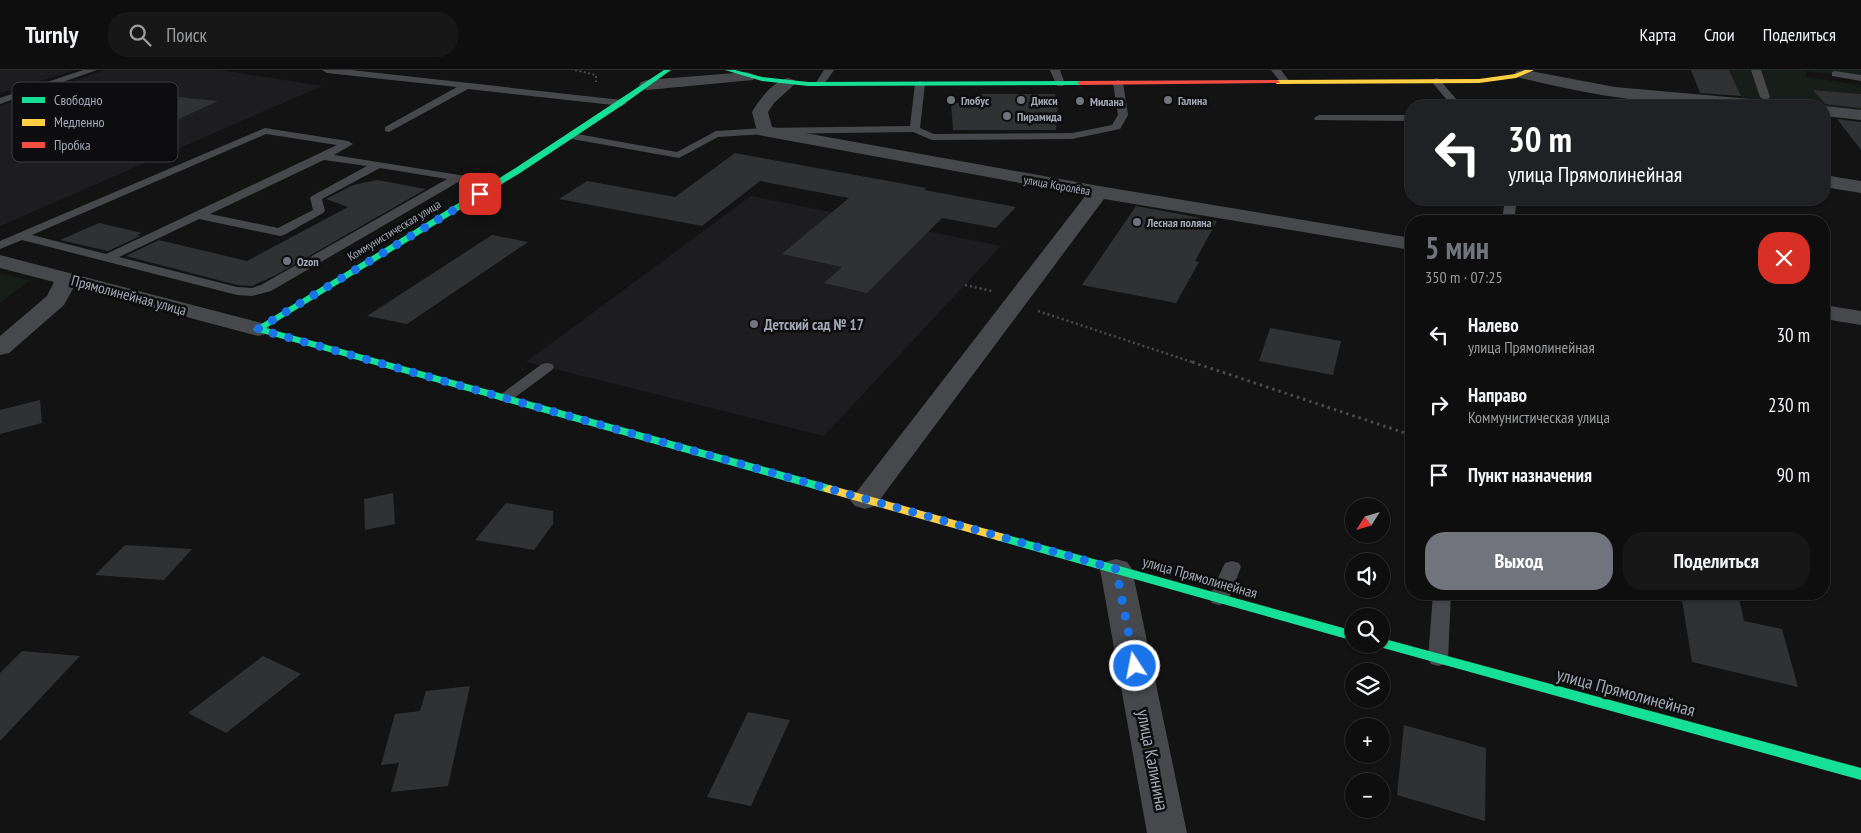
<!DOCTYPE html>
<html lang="ru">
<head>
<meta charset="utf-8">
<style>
	:root { --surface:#0e0e0e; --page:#171717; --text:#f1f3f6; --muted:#9b9c9e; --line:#2e2e2e; --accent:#71747c }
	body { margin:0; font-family:"PT Sans Narrow",sans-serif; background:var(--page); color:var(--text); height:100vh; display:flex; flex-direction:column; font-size:19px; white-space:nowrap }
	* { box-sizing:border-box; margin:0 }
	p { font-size:16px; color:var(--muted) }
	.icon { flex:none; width:28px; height:28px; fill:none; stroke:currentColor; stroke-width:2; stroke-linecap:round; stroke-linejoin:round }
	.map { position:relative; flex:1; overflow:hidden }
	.side { position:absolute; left:1405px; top:145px; width:425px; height:385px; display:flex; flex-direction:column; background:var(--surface); border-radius:20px; box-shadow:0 1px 4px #0004,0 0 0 1px var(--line) }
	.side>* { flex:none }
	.guide { position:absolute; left:1405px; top:30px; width:425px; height:105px; border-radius:20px; box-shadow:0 1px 4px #0004,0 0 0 1px var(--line); background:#202124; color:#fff; overflow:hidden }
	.needle { width:32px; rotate:233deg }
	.controls { position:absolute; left:1345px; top:428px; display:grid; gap:10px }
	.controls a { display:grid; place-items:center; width:45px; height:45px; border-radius:50%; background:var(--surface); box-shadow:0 1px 4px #0004,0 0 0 1px var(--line); font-size:25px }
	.pin { position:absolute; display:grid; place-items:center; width:42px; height:42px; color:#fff; margin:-21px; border-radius:10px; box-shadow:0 2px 8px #0006 }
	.me { position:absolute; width:55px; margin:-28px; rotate:349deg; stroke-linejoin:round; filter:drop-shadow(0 0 4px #0008) }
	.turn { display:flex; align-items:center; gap:18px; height:105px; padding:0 20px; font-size:22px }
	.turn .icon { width:65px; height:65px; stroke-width:2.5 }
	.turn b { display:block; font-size:35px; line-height:42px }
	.round { display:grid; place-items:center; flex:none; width:52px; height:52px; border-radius:20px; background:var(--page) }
	.summary { display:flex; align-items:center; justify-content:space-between; height:85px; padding:0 20px }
	h1 { font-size:30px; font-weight:800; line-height:38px; color:var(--accent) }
	.primary-button { display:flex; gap:10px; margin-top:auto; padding:10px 20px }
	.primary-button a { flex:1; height:58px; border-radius:20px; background:var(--accent); color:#fff; font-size:20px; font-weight:800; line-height:58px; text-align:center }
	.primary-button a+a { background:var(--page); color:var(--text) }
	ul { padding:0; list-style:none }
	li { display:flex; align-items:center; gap:15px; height:70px; padding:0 20px }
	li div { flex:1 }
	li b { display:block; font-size:19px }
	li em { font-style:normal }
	header { display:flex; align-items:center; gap:30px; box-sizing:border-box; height:70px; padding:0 25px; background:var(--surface); border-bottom:1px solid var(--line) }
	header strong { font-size:24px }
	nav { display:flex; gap:28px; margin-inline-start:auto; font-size:18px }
	.search { width:350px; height:45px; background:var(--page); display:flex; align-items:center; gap:12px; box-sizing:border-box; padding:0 18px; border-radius:20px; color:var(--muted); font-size:19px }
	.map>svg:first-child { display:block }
	.built { fill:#1d1d20 }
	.green { fill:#171d19 }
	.building { fill:#303133 }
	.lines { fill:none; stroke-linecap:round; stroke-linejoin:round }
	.path-far2 { stroke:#494a4e; stroke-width:2; stroke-dasharray:2 2.5; stroke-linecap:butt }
	.path-far1 { stroke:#494a4e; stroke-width:2.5; stroke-dasharray:2 3; stroke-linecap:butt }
	.path { stroke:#494a4e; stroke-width:3; stroke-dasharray:2.5 4; stroke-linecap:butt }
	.lane { fill:#47484c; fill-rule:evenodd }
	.street { fill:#47484c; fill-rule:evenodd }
	.fast { fill:#16e098; fill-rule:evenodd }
	.slow { fill:#ffcf43; fill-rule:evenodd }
	.jam { fill:#f24e42; fill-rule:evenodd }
	.route { stroke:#1a73e8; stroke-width:9; stroke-dasharray:0 16.2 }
	.poi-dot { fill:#71747c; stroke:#0d0d0f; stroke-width:2 }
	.labels { text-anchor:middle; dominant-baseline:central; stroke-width:5; stroke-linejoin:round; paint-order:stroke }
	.far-poi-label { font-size:12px; font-weight:bold; fill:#a3a8b5; stroke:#0d0d0f; text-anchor:start }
	.far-street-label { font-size:12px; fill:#a3a8b5; stroke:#0d0d0f }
	.street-label { font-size:15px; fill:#a3a8b5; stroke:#0d0d0f }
	.poi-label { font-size:15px; font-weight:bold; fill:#a3a8b5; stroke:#0d0d0f; text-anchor:start }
	.near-street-label { font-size:18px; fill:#a3a8b5; stroke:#0d0d0f }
	.key { fill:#0d0d0f; stroke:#3a3c41; stroke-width:1 }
	.key-label { font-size:14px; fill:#a3a8b5 }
</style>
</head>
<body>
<header>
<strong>Turnly</strong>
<div class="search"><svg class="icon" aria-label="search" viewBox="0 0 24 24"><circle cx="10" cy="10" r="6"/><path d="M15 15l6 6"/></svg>Поиск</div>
<nav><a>Карта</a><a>Слои</a><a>Поделиться</a></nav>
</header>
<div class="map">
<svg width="1861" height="763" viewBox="0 0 1861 763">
	<rect width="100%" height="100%" fill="#131313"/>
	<path class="built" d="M 0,0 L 76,0 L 0,23 Z
		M 105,0 L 220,0 L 322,16 L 0,156 L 0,36 Z
		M 751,126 L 1001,176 L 824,366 L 526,292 Z"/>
	<path class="green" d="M 1729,0 L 1861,0 L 1861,8 L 1806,1 L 1806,7 L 1861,15 L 1861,24 L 1814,20 L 1824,33 L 1861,37 L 1861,46 L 1824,36 L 1769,36 L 1742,33 L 1741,27 Z
		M 0,203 L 30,210 L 0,233 Z"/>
	<path class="building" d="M 1691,0 L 1729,0 L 1741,26 L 1700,23 Z
		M 1813,20 L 1861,24 L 1861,38 L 1825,34 Z
		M 150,24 L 218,31 L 157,59 L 88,52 Z
		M 980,24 L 1055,24 L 1058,34 L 1056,60 L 953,60 L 951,33 L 963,33 L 963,27 L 980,27 Z
		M 1837,49 L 1861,52 L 1861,80 Z
		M 735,83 L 883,110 L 926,118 L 924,120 L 1016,137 L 996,158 L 942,148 L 867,223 L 824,213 L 842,197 L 782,184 L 849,128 L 760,111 L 702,156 L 559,129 L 587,111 L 675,127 Z
		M 377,110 L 426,119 L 276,205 L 252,216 L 237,215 L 126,186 L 159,170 L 247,191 L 348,137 L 326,129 L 353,115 Z
		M 1136,136 L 1217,151 L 1195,191 L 1199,192 L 1176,233 L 1082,215 Z
		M 99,153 L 142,163 L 137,165 L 140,166 L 108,181 L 60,170 Z
		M 492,165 L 528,172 L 407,254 L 367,246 Z
		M 1270,258 L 1341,271 L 1333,305 L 1259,291 Z
		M 40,330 L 42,353 L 0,364 L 0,340 Z
		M 393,423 L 395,454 L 365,460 L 364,429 Z
		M 506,433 L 553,441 L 553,454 L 534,480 L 475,470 Z
		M 125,475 L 192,479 L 164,510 L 95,505 Z
		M 1681,524 L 1738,524 L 1744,551 L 1782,559 L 1798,617 L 1692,592 Z
		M 22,581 L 80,586 L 0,671 L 0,603 Z
		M 263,586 L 301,604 L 226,663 L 188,643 Z
		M 470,616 L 448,716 L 391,722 L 399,693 L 381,695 L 395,644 L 420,641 L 426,621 Z
		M 748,642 L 790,650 L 751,736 L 707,727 Z
		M 1404,655 L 1486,678 L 1485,751 L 1397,725 Z"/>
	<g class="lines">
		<path class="path-far2" d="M 575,0 L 596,5 L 596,12"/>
		<path class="path-far1" d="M 965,215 L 992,221
			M 1038,241 L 1195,293"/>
		<path class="path" d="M 1192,292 L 1411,365"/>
		<path class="lane" d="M 83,0 L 97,0 L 0,34 L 0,28 Z
			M 322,0 L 351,0 L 622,30 L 627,33 L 622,36 L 468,19 L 389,62 L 385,61 L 385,57 L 457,17 L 327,3 Z
			M 824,0 L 834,0 L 823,16 L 817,16 L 815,14 Z
			M 1050,0 L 1060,0 L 1065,14 L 1063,16 L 1057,16 Z
			M 1271,0 L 1281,0 L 1290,12 L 1288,14 L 1282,14 Z
			M 1751,0 L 1761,0 L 1770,27 L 1768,29 L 1765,30 L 1760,27 Z
			M 1835,1 L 1861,5 L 1861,11 L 1832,6 L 1832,2 Z
			M 1436,8 L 1439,9 L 1462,36 L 1452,36 L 1431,11 Z
			M 1118,10 L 1123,13 L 1128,45 L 1120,59 L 1072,69 L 932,70 L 913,62 L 764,64 L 718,67 L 679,88 L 572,69 L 567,66 L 572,63 L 677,82 L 716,61 L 764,58 L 910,56 L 915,14 L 920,11 L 925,14 L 920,58 L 934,64 L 1072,63 L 1112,55 L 1118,45 L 1113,13 Z
			M 1319,45 L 1411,45 L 1411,51 L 1315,50 L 1314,48 Z
			M 265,58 L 348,71 L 353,74 L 334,85 L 497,111 L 503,114 L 497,117 L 460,111 L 271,221 L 252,226 L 237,225 L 22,170 L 0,179 L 0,171 ZM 266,64 L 337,75 L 106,184 L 32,165 ZM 324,90 L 367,96 L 312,126 L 310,128 L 313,140 L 278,158 L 210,144 ZM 380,98 L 447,109 L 261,215 L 252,218 L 237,217 L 119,187 L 199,149 L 280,166 L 284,165 L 323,143 L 325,141 L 322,129 Z
			M 1505,129 L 1517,129 L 1514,151 L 1502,151 Z
			M 547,293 L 552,294 L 554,297 L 552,300 L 510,331 L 500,331 L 497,328 L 500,325 L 542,294 Z
			M 1232,491 L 1239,493 L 1241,497 L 1229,528 L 1226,533 L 1219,535 L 1212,533 L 1209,528 L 1223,497 L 1225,493 Z
			M 1433,524 L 1451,524 L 1448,589 L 1445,594 L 1438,596 L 1431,594 L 1428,589 Z"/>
		<path class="street" d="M 1525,0 L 1615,17 L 1773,31 L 1779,32 L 1781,36 C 1697,42 1599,28 1517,7 L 1514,4 L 1517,1 Z
			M 747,2 L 753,4 L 755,7 L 753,10 L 647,20 L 641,18 L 639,15 L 641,12 L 647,10 Z
			M 788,8 L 794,10 L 796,13 L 774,33 L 768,42 L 772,57 L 1099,116 L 1411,168 L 1411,180 L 1104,129 L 875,436 L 865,439 L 855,436 L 850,430 L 855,424 L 1086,125 L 758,65 L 752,42 C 760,29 772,12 788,8 Z
			M 1823,36 L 1824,36 L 1861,40 L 1861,50 L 1824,46 Z
			M 1824,105 L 1861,111 L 1861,123 L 1824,117 Z
			M 0,185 L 266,254 L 270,259 L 266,264 L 258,266 L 74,217 L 64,235 L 9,283 L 0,285 L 0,266 L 47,226 L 54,212 L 0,198 Z
			M 1824,235 L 1861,241 L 1861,255 L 1824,249 Z
			M 1116,489 L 1127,492 L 1132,499 L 1187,763 L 1147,763 L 1100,499 L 1105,492 Z"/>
		<path class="fast" d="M 664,0 L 671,0 L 621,36 L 520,103 L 266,258 L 833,416 L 835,419 L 833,422 L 825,422 L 255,261 L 253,259 L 514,99 Z
			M 725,0 L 735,0 L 762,7 L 808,12 L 1080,11 L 1083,13 L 1080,15 L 808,16 L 762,11 Z
			M 1000,463 L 1354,561 L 1354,571 L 996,470 L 994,467 Z
			M 1381,568 L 1861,698 L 1861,710 L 1376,576 L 1375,574 L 1381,574 Z"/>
		<path class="slow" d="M 1525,0 L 1534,0 L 1516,8 L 1479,13 L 1277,14 L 1274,12 L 1277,10 L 1479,9 L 1515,4 Z
			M 829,415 L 1004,464 L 1006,467 L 1000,471 L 825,422 L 823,419 Z"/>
		<path class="jam" d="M 1277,10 L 1280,12 L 1279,13 L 1080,15 L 1077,13 L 1080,11 Z"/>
	</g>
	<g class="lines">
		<path class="route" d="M 480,124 L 258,259 L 1116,499 L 1135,596"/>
	</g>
	<g class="poi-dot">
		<circle cx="951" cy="30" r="5"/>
		<circle cx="1021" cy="30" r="5"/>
		<circle cx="1168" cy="30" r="5"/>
		<circle cx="1080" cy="31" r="5"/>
		<circle cx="1007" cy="46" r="5"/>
		<circle cx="1137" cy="152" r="5"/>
		<circle cx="287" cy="191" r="5"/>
		<circle cx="754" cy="254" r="5"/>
	</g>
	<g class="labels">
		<g class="far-poi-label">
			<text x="961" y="30">Глобус</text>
			<text x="1031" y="30">Дикси</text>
			<text x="1178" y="30">Галина</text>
			<text x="1090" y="31">Милана</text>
			<text x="1017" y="46">Пирамида</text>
			<text x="1147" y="152">Лесная поляна</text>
			<text x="297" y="191">Ozon</text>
		</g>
		<g class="far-street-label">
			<text transform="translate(1057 115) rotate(10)">улица Королёва</text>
			<text transform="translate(394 160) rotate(-31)">Коммунистическая улица</text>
		</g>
		<g class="street-label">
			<text transform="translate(129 225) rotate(15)">Прямолинейная улица</text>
			<text transform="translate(1200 507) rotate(16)">улица Прямолинейная</text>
		</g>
		<g class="poi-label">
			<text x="764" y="254">Детский сад № 17</text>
		</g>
		<g class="near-street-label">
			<text transform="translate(1626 622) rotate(15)">улица Прямолинейная</text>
			<text transform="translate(1153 690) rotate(79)">улица Калинина</text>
		</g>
	</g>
	<rect x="12" y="12" width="166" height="80" rx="8" class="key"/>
	<rect x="22" y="27" width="23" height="6" fill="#16e098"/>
	<rect x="22" y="49" width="23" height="7" fill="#ffcf43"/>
	<rect x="22" y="72" width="23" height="6" fill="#f24e42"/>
	<g class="key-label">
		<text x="54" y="35">Свободно</text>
		<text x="54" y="57">Медленно</text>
		<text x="54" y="80">Пробка</text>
	</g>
</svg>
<div class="controls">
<a><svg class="needle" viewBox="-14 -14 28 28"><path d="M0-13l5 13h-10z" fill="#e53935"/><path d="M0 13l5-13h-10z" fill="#9b9c9e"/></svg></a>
<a><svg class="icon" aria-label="sound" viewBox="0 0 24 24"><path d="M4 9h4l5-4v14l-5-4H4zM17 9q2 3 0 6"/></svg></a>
<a><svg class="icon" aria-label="search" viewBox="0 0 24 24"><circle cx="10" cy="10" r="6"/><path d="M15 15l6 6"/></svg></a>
<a><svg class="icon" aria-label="layers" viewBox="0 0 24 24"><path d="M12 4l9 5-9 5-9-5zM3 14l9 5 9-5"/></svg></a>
<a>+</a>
<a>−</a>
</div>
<div class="pin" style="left:480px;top:124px;background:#d93025"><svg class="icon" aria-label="arrive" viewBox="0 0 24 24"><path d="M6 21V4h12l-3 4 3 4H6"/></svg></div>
<svg class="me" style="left:1135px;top:596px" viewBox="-20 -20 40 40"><circle r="17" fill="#1a73e8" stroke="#fff" stroke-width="3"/><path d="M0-11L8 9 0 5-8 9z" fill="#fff"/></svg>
<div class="guide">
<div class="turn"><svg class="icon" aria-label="left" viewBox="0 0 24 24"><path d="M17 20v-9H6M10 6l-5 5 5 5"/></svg><div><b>30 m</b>улица Прямолинейная</div></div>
</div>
<section class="side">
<div class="summary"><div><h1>5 мин</h1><p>350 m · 07:25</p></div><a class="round" style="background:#d93025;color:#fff"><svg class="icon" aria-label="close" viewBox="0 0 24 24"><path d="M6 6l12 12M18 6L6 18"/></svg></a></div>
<ul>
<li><svg class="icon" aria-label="left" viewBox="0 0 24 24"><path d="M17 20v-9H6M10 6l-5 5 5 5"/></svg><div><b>Налево</b><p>улица Прямолинейная</p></div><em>30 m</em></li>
<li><svg class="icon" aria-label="right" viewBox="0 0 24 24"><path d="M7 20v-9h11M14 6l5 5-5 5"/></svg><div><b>Направо</b><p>Коммунистическая улица</p></div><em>230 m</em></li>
<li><svg class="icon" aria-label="arrive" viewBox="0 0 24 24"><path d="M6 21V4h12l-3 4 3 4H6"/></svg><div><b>Пункт назначения</b></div><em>90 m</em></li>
</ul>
<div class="primary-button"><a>Выход</a><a>Поделиться</a></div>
</section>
</div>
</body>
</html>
